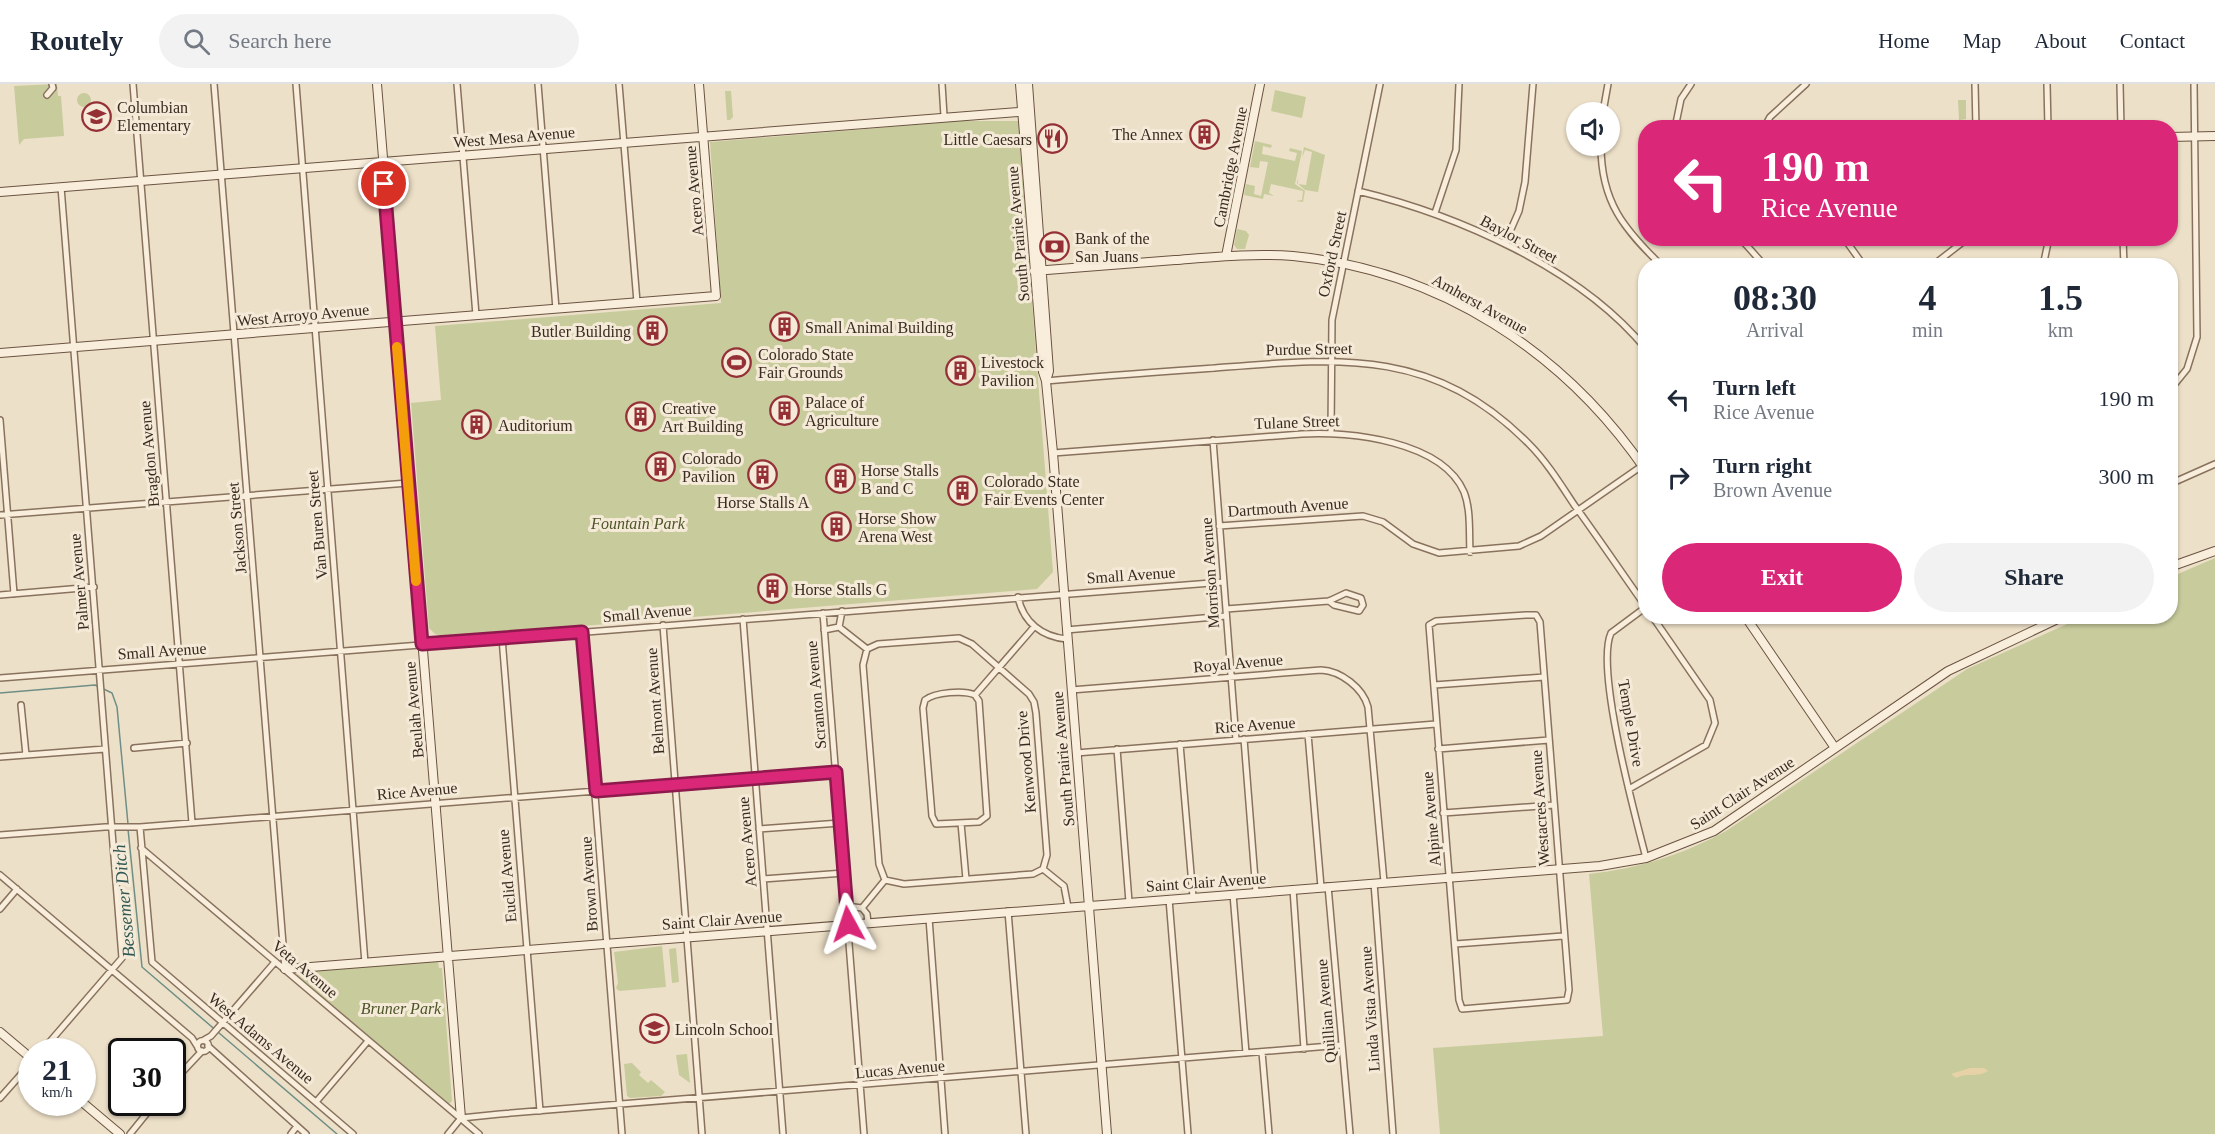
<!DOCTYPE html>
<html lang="en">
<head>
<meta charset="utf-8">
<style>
	:root { --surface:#fff; --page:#f2f2f3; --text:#1f2937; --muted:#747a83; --line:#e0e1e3; --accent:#db2777 }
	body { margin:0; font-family:Georgia,serif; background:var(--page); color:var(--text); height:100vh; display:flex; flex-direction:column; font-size:22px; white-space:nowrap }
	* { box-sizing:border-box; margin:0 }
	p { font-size:20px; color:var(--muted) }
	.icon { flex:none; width:33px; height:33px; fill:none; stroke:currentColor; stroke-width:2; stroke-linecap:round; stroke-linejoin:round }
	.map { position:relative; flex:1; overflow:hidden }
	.details { position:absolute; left:1638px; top:174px; width:540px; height:366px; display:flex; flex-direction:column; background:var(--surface); border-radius:24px; box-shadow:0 2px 4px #0004 }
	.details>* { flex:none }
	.guide { position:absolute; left:1638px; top:36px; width:540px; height:126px; border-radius:24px; box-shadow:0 2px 4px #0004; background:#db2777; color:#fff; overflow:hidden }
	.buttons { position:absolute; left:1566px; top:18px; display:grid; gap:12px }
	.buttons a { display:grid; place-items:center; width:54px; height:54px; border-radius:50%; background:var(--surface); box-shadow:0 2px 4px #0004; font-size:30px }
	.speed { position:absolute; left:18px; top:954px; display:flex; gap:12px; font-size:30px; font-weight:700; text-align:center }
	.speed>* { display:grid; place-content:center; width:78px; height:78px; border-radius:50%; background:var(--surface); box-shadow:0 2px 4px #0004; line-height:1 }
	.speed small { font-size:15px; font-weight:400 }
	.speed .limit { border:3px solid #111; border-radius:9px; background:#fff; color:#111 }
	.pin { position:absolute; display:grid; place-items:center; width:51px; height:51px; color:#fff; margin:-26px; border:3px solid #fff; border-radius:50%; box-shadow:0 2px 6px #0007 }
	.me { position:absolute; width:66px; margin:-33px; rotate:355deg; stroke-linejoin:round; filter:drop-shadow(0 0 4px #0008) }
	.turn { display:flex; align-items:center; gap:21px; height:126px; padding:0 24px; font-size:27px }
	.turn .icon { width:78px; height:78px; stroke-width:2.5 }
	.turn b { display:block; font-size:42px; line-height:51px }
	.eta { display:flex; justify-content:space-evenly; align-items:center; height:102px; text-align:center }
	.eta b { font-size:36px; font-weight:700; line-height:42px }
	.button { display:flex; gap:12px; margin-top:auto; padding:12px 24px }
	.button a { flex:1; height:69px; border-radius:36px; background:var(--accent); color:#fff; font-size:24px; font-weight:700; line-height:69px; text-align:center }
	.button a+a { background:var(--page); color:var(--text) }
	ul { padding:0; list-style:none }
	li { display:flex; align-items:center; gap:18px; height:78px; padding:0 24px }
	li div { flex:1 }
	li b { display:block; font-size:22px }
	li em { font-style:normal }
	header { display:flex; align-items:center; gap:36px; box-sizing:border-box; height:84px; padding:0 30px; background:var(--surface); border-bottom:2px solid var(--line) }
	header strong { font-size:28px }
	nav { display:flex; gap:33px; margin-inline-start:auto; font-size:21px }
	.search { width:420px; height:54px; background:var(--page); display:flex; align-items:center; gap:15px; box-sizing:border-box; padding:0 21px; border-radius:33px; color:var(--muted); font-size:22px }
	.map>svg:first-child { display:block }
	.green { fill:#c8cb9c }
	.sand { fill:#e7d2a7 }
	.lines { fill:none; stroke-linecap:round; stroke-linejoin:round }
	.stream { stroke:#6f8f86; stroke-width:1.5 }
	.street-casing { stroke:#88725e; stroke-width:8 }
	.secondary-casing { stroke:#6a5341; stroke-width:10 }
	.street { stroke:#f8eedb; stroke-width:5 }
	.secondary { stroke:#f8eedb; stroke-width:8 }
	.route-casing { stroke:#8e194d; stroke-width:15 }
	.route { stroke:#db2777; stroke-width:10 }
	.slow { stroke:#f59e0b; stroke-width:10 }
	.labels { text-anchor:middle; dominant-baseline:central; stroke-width:6; stroke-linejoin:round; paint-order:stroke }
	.poi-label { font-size:16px; fill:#392b21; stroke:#f4ead7; text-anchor:start }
	.street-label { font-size:16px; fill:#392b21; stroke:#f4ead7 }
	.park-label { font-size:16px; font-style:italic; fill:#4c5528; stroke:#f4ead7 }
	.water-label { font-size:18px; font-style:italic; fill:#315853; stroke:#f4ead7 }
</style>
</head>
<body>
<header>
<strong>Routely</strong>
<div class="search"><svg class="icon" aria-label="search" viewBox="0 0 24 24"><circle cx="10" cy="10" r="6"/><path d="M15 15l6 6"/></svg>Search here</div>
<nav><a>Home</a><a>Map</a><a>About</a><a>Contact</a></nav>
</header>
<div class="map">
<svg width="2215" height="1050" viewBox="0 0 2215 1050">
	<rect width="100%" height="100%" fill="#ede0c8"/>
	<path class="green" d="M 57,0 L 58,12 L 61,12 L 64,52 L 24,55 L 19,61 L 14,2 Z
		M 1275,6 L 1306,13 L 1302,34 L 1271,27 Z
		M 725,7 L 731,7 L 733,33 L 730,36 L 727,36 Z
		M77 16a7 7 0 1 1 14 0a7 7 0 1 1-14 0Z
		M 1958,16 L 1966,16 L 1966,35 L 1959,36 Z
		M 961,37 L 1018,37 L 1053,488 L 1037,505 L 445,553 L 435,550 L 429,544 L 411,319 L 441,316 L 435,242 L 721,219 L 710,58 Z
		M 1255,57 L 1272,61 L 1271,64 L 1263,62 L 1262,70 L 1295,77 L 1297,69 L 1289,67 L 1290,64 L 1302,67 L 1295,100 L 1305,107 L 1303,118 L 1296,117 L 1302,116 L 1303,107 L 1271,100 L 1269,109 L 1274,112 L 1264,110 L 1263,115 L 1244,111 L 1246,100 L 1255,102 L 1254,110 L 1261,112 L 1268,78 L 1260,77 L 1259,84 L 1250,83 Z
		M 1304,63 L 1325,71 L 1318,108 L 1305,106 L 1297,99 L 1298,94 L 1298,100 L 1306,101 L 1312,68 L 1305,66 L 1302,74 Z
		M 1237,145 L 1246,147 L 1249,151 L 1245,165 L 1237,165 L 1234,161 Z
		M 2215,474 L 2215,1050 L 1440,1050 L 1433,964 L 1603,952 L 1589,790 C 1640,784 1682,771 1726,747 L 1967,585 L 2083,533 L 2170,532 L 2171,493 Z
		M 662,862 L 666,903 L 619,907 L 616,904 L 618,899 L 614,868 Z
		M 676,864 L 679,898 L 672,899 L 669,865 Z
		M 438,877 L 439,884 L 442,884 L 452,1017 L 449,1020 L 297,891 L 299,888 Z
		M 687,970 L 690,999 L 679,991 L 676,971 Z
		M 632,979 L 641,988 L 639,991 L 648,999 L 651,996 L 665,1008 L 661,1012 L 630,1014 L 627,1012 L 624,980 Z"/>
	<path class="sand" d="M 1970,984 L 1984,984 L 1988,987 C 1978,994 1967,988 1956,994 L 1951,990 Z"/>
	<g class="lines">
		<path class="stream" d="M 0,609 L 95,601 L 112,609 L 117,623 L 128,740
			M 128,745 L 142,883 L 337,1050"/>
		<defs>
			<path id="street" d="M 133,0 L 192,739
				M 214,0 L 285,885
				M 296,0 L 365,879
				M 457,0 L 476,231
				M 538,0 L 556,225
				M 619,0 L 637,218
				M 942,0 L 944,32
				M 1975,0 L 1976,44
				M 2047,0 L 2048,44
				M 2120,0 L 2121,44
				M 47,11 L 53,4 L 52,0
				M 1603,28 L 1608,0
				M 1675,44 L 1681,15 L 1691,0
				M 1764,44 L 1770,33 L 1806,0
				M 1601,62 C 1601,118 1624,145 1662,182
				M 1358,107 C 1457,131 1580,184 1646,265
				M 1435,129 L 1456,66 L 1459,0
				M 1740,154 L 1765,182
				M 1844,154 L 1864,182
				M 2123,154 L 2124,182
				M 1505,159 L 1519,127 L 1525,98 L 1533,0
				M 1932,182 L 1968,154
				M 2043,182 L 2049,154
				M 1046,297 C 1102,292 1159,288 1215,284 C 1339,274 1433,263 1529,360 C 1547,378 1561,401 1575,422 C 1599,455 1622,489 1646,523
				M 2170,306 L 2187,285 L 2197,253 L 2194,0
				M 0,336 L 14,510
				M 1331,348 L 1332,236 L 1380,0
				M 1213,356 L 1236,656
				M 1053,369 L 1302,350 C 1350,347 1442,357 1464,408 C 1471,426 1469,449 1470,468
				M 2170,400 L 2215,380
				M 0,431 L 408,399
				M 1219,442 L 1363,432 L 1383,438 L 1413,460 L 1439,469 L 1519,462 L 1541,452 L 1646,379
				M 0,511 L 94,503
				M 1018,513 C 1023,538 1042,553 1067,555
				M 1646,523 L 1611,549 C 1595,585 1635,731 1646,774
				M 1226,525 L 1329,517 L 1346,509 L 1361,514 L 1363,521 L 1359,527 L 1334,521 L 1329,517
				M 823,529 L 864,1050
				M 1526,531 L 1536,531 L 1540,538 L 1569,906 L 1567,916 L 1462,925 L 1459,916 L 1429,541 L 1436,537 Z
				M 1863,532 L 1876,532
				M 743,535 L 783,1050
				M 663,541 L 702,1050
				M 839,543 L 842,527
				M 824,546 L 839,543 L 867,565 L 878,560 L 959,554 L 972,560 L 1029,610 L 1034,618 L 1036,629 L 1047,771 L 1043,785 L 1064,802 L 1068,823
				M 1066,546 L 1226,532
				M 582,548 L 622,1050
				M 502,554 L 540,1027
				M 867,565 L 863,581 L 879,780 L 885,796 L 862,824 L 867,830 L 868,839
				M 0,594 L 1224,498
				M 1434,601 L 1544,593
				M 1071,606 L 1321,586 C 1341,587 1363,604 1368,623 L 1384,798
				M 975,611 L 979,617 L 987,732 L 979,738 L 936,740 L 932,732 L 923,624 L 925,616 C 935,608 964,606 975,611 L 1034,543
				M 21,621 L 26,671
				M 1308,650 L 1321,803
				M 1244,655 L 1256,808
				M 1180,660 L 1193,813
				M 134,664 L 187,659
				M 1117,665 L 1129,818
				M 1438,665 L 1549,656
				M 1076,669 L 1436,640
				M 0,673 L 105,665
				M 1629,705 L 1706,661 L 1715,639 L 1710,616 L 1652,532
				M 1443,729 L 1554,721
				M 961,739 L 966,795
				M 140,743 L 152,878 L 353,1050
				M 759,745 L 840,739
				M 0,751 L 105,743 L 140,743 L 836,688
				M 141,764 L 479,1050
				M 0,791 L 192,954 L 197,962
				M 763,795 L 844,789
				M 885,796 L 904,800 L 1033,790 L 1043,785
				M 1374,799 L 1393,1050
				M 1328,802 L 1350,1050
				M 1293,805 L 1304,965
				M 1233,810 L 1246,969
				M 1169,815 L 1188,1050
				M 846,822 L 862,824
				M 0,825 L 17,805
				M 1008,827 L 1026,1050
				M 929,834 L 945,1050
				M 1455,860 L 1563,852
				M 204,956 L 211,952 L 275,878
				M197.5 962a5.5 5.5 0 1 1 11 0a5.5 5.5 0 1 1-11 0Z
				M 208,962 L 306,1050
				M 41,968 L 122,874 L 61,103
				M 1262,968 L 1269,1050
				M 172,999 L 202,967
				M 0,1014 L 32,978
				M 316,1018 L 368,957
				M 130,1050 L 156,1018
				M 291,1050 L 297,1042
				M 448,1050 L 461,1034 L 500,1030 L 1342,961"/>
			<path id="secondary" d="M 377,0 L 461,1034
				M 1020,0 L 1043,288 L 1046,297 L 1053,369 L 1107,1050
				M 1028,0 L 1049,287 L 1046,297
				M 2170,53 L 2215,52
				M 0,108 L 1030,27
				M 1226,172 L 1260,0
				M 1034,187 C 1081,183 1128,180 1175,176 C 1214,173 1254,169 1293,172 C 1439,186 1564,267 1646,387
				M 0,269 L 716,212 L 699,0
				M 2170,483 L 2215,467
				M 1745,532 L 1835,664
				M 285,885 L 1600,782 L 1646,774 L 1714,747 L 1948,587 L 2064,532
				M 0,948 L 32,975
				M 82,1018 L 120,1050"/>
		</defs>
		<use href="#street" class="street-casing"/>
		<use href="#secondary" class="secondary-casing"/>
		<use href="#street" class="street"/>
		<use href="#secondary" class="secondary"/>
	</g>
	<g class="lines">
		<defs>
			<path id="route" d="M 384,100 L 422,560 L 582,548 L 596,707 L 836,688 L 848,840"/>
		</defs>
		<use href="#route" class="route-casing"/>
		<use href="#route" class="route"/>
		<path class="slow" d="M 397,263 L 416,497"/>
	</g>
	<defs>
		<symbol id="school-ring" viewBox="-11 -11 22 22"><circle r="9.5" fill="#f4ead7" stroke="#953037" stroke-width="1.5"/><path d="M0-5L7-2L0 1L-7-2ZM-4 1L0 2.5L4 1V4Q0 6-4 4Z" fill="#953037"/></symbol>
		<symbol id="building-ring" viewBox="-11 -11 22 22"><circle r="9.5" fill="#f4ead7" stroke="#953037" stroke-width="1.5"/><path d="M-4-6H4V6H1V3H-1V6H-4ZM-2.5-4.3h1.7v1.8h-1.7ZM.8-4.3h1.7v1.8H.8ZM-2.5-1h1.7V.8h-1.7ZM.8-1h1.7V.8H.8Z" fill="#953037"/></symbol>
		<symbol id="restaurant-ring" viewBox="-11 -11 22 22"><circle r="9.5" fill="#f4ead7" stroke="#953037" stroke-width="1.5"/><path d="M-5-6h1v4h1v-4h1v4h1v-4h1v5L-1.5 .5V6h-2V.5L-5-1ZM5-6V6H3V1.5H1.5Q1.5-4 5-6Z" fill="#953037"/></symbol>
		<symbol id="bank-ring" viewBox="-11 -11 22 22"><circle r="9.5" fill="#f4ead7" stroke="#953037" stroke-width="1.5"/><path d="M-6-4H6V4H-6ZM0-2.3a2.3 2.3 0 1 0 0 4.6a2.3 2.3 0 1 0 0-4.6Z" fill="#953037"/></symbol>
		<symbol id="stadium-ring" viewBox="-11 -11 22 22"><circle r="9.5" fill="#f4ead7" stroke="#953037" stroke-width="1.5"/><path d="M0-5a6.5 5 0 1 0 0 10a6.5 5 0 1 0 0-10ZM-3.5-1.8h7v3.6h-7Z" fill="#953037"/></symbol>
	</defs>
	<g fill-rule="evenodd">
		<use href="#school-ring" x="80" y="16" width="33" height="33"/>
		<use href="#building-ring" x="1188" y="34" width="33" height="33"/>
		<use href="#restaurant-ring" x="1036" y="38" width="33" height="33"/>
		<use href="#bank-ring" x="1038" y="146" width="33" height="33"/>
		<use href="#building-ring" x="768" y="226" width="33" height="33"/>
		<use href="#building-ring" x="636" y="230" width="33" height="33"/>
		<use href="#stadium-ring" x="720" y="262" width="33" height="33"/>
		<use href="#building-ring" x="944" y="270" width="33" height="33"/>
		<use href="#building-ring" x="768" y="310" width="33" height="33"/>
		<use href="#building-ring" x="624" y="316" width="33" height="33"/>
		<use href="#building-ring" x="460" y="324" width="33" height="33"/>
		<use href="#building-ring" x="644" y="366" width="33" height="33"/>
		<use href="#building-ring" x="746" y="374" width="33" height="33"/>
		<use href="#building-ring" x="824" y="378" width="33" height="33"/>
		<use href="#building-ring" x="946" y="390" width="33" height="33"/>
		<use href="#building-ring" x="820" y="426" width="33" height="33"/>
		<use href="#building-ring" x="756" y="488" width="33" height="33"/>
		<use href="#school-ring" x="638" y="928" width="33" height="33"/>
	</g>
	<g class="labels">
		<g class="poi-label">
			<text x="117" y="23">Columbian<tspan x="117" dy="18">Elementary</tspan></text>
			<text x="1183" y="50" text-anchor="end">The Annex</text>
			<text x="1032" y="55" text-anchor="end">Little Caesars</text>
			<text x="1075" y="154">Bank of the<tspan x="1075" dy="18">San Juans</tspan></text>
			<text x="805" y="243">Small Animal Building</text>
			<text x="631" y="247" text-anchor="end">Butler Building</text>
			<text x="758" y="270">Colorado State<tspan x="758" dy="18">Fair Grounds</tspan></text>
			<text x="981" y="278">Livestock<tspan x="981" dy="18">Pavilion</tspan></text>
			<text x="805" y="318">Palace of<tspan x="805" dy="18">Agriculture</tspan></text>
			<text x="662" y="324">Creative<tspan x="662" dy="18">Art Building</tspan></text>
			<text x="498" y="341">Auditorium</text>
			<text x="682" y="374">Colorado<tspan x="682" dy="18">Pavilion</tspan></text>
			<text x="861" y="386">Horse Stalls<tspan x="861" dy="18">B and C</tspan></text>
			<text x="984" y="397">Colorado State<tspan x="984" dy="18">Fair Events Center</tspan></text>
			<text x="763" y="418" text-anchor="middle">Horse Stalls A</text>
			<text x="858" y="434">Horse Show<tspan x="858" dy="18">Arena West</tspan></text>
			<text x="794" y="505">Horse Stalls G</text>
			<text x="675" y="945">Lincoln School</text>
		</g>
		<g class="street-label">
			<text transform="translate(514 53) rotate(-5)">West Mesa Avenue</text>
			<text transform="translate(1230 83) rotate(-79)">Cambridge Avenue</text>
			<text transform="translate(694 107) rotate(-95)">Acero Avenue</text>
			<text transform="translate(1018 150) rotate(-95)">South Prairie Avenue</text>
			<text transform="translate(1519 155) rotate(28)">Baylor Street</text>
			<text transform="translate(1332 170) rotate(-78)">Oxford Street</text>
			<text transform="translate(1480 220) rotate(29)">Amherst Avenue</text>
			<text transform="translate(303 231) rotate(-5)">West Arroyo Avenue</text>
			<text transform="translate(1309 265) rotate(-1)">Purdue Street</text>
			<text transform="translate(1297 338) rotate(-2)">Tulane Street</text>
			<text transform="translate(149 370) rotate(-95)">Bragdon Avenue</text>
			<text transform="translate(1288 423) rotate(-4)">Dartmouth Avenue</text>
			<text transform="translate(317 441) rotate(-95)">Van Buren Street</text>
			<text transform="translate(237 444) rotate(-95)">Jackson Street</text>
			<text transform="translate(1210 489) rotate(-94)">Morrison Avenue</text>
			<text transform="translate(1131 491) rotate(-4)">Small Avenue</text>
			<text transform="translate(79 498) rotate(-95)">Palmer Avenue</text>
			<text transform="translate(647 529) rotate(-5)">Small Avenue</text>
			<text transform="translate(162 567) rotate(-4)">Small Avenue</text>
			<text transform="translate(1238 579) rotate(-5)">Royal Avenue</text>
			<text transform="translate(816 611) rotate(-95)">Scranton Avenue</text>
			<text transform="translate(655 617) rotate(-94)">Belmont Avenue</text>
			<text transform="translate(414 626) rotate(-95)">Beulah Avenue</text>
			<text transform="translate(1631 639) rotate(80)">Temple Drive</text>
			<text transform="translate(1255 641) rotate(-4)">Rice Avenue</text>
			<text transform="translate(1063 675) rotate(-95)">South Prairie Avenue</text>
			<text transform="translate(1026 678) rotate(-95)">Kenwood Drive</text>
			<text transform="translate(417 707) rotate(-5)">Rice Avenue</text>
			<text transform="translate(1742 709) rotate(-33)">Saint Clair Avenue</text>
			<text transform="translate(1540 724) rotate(-94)">Westacres Avenue</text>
			<text transform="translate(1431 735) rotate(-95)">Alpine Avenue</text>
			<text transform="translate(747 758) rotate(-95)">Acero Avenue</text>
			<text transform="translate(507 792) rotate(-95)">Euclid Avenue</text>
			<text transform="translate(1206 798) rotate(-4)">Saint Clair Avenue</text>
			<text transform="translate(589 800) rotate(-94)">Brown Avenue</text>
			<text transform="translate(722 836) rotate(-4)">Saint Clair Avenue</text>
			<text transform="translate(305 885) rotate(40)">Veta Avenue</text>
			<text transform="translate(1370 925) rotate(-94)">Linda Vista Avenue</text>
			<text transform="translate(1326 927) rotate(-95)">Quillian Avenue</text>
			<text transform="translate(261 954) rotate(40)">West Adams Avenue</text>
			<text transform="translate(900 985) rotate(-5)">Lucas Avenue</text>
		</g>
		<g class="park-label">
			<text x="638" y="439">Fountain Park</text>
			<text x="401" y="924">Bruner Park</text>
		</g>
		<g class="water-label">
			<text transform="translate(124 817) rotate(-95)">Bessemer Ditch</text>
		</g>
	</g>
</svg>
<div class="buttons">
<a><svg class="icon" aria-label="sound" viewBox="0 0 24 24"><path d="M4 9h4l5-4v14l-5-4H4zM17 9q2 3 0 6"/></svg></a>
</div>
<div class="speed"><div>21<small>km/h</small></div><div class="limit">30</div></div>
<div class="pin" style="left:384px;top:100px;background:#d93025"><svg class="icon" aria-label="arrive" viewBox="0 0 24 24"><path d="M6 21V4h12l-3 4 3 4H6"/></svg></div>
<svg class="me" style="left:848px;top:840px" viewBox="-20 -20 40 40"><path d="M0-17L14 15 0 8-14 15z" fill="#db2777" stroke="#fff" stroke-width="4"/></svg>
<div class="guide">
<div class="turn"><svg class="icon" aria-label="left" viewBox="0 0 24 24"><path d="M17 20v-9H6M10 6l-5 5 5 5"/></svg><div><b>190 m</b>Rice Avenue</div></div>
</div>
<section class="details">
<div class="eta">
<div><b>08:30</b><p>Arrival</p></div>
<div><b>4</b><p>min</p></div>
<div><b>1.5</b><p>km</p></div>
</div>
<ul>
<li><svg class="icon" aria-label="left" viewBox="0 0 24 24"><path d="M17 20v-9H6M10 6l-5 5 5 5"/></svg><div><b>Turn left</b><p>Rice Avenue</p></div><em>190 m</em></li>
<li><svg class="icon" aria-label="right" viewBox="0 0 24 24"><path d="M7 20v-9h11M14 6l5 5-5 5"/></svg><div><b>Turn right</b><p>Brown Avenue</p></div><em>300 m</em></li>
</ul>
<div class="button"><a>Exit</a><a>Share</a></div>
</section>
</div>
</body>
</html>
